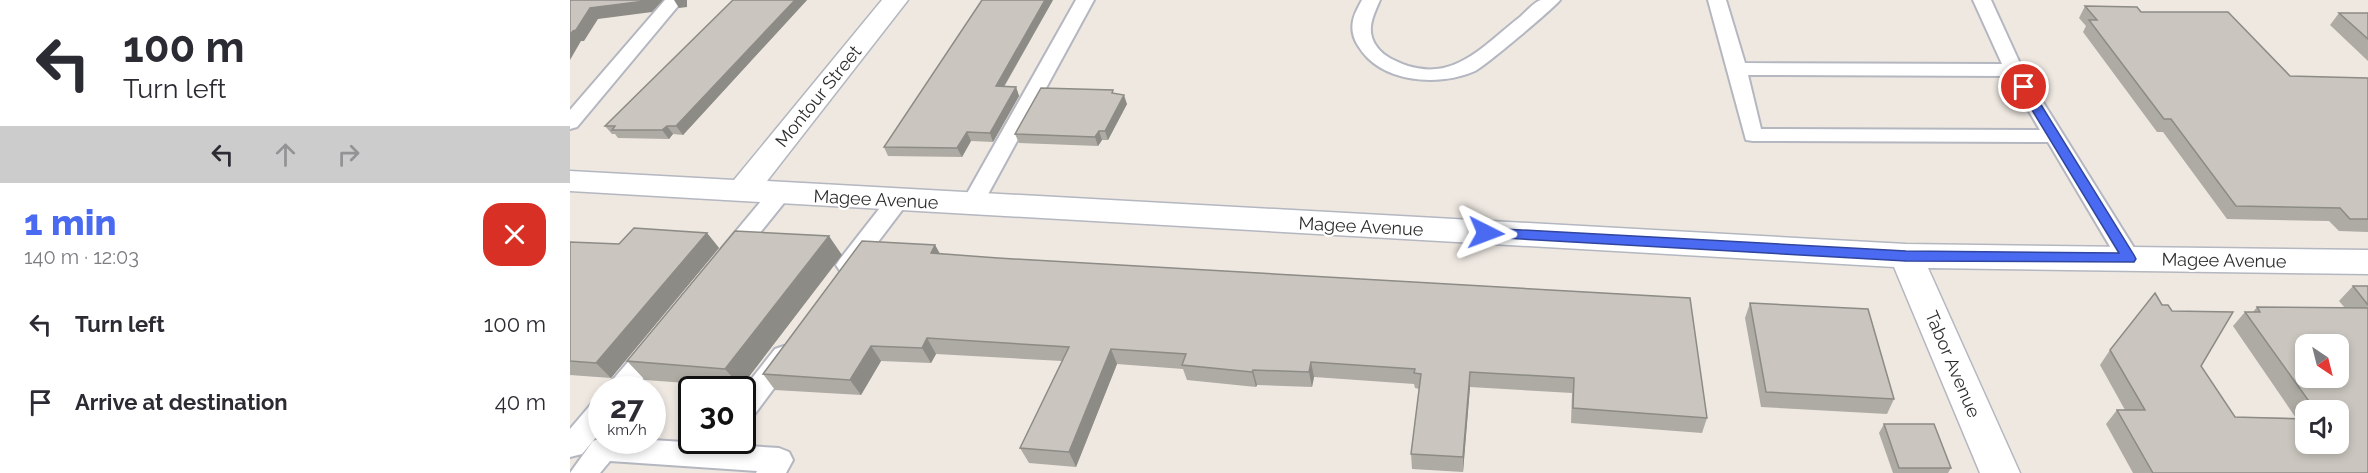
<!DOCTYPE html>
<html lang="en">
<head>
<meta charset="utf-8">
<style>
	:root { --surface:#fff; --page:#f7f7f7; --text:#2b2b33; --muted:#7c7c81; --accent:#4a6af2 }
	body { margin:0; font-family:Raleway,sans-serif; background:var(--page); color:var(--text); height:100vh; display:flex; flex-direction:column; font-size:22px; white-space:nowrap }
	* { box-sizing:border-box; margin:0 }
	p { font-size:20px; color:var(--muted) }
	.icon { flex:none; width:33px; height:33px; fill:none; stroke:currentColor; stroke-width:2; stroke-linecap:round; stroke-linejoin:round }
	.map { position:relative; flex:1; overflow:hidden }
	.drawer { display:flex; flex-direction:column; background:var(--surface); width:570px }
	.drawer>* { flex:none }
	.guide { background:#fff; color:var(--text); overflow:hidden }
	.needle { width:39px; rotate:145deg }
	.buttons { position:absolute; left:1725px; top:334px; display:grid; gap:12px }
	.buttons a { display:grid; place-items:center; width:54px; height:54px; border-radius:12px; background:var(--surface); box-shadow:0 3px 9px #0003; font-size:30px }
	.speed { position:absolute; left:18px; top:376px; display:flex; gap:12px; font-size:30px; font-weight:700; text-align:center }
	.speed>* { display:grid; place-content:center; width:78px; height:78px; border-radius:50%; background:var(--surface); box-shadow:0 3px 9px #0003; line-height:1 }
	.speed small { font-size:15px; font-weight:400 }
	.speed .limit { border:3px solid #111; border-radius:9px; background:#fff; color:#111 }
	.pin { position:absolute; display:grid; place-items:center; width:51px; height:51px; color:#fff; margin:-26px; border:3px solid #fff; border-radius:50%; box-shadow:0 2px 6px #0007 }
	.me { position:absolute; width:66px; margin:-33px; rotate:93deg; stroke-linejoin:round; filter:drop-shadow(0 0 4px #0008) }
	.turn { display:flex; align-items:center; gap:21px; height:126px; padding:0 24px; font-size:27px }
	.turn .icon { width:78px; height:78px; stroke-width:2.5 }
	.turn b { display:block; font-size:42px; line-height:51px }
	.lanes { display:flex; align-items:center; height:57px; padding:0 24px; background:#0003; justify-content:center; gap:30px; direction:ltr }
	.lanes .off { opacity:.35 }
	.round { display:grid; place-items:center; flex:none; width:63px; height:63px; border-radius:18px; background:var(--page) }
	.head { display:flex; align-items:center; justify-content:space-between; height:102px; padding:0 24px }
	h1 { font-size:36px; font-weight:800; line-height:45px; color:var(--accent) }
	ul { padding:0; list-style:none }
	li { display:flex; align-items:center; gap:18px; height:78px; padding:0 24px }
	li div { flex:1 }
	li b { display:block; font-size:22px }
	li em { font-style:normal }
	main { display:flex; flex:1; min-height:0 }
	.map>svg:first-child { display:block }
	.lines { fill:none; stroke-linecap:round; stroke-linejoin:round }
	.lane-casing { stroke:#b4b7c0; stroke-width:4 }
	.street-casing { stroke:#b4b7c0; stroke-width:3 }
	.lane { fill:#fff; fill-rule:evenodd }
	.street { fill:#fff; fill-rule:evenodd }
	.wall { fill:#aeaaa4; fill-rule:evenodd }
	.shaded-wall { fill:#8d8b86 }
	.building { fill:#cac6bf; stroke:#8d8b86; stroke-width:1.5; fill-rule:evenodd }
	.route { fill:#4a6af2; stroke:#30459d; stroke-width:1.5 }
	.labels { text-anchor:middle; dominant-baseline:central; stroke-width:4.5; stroke-linejoin:round; paint-order:stroke }
	.street-label { font-size:18px; fill:#2d2d2d; stroke:#fff }
</style>
</head>
<body>
<main>
<section class="drawer">
<div class="guide">
<div class="turn"><svg class="icon" aria-label="left" viewBox="0 0 24 24"><path d="M17 20v-9H6M10 6l-5 5 5 5"/></svg><div><b>100 m</b>Turn left</div></div>
<div class="lanes"><svg class="icon" aria-label="left" viewBox="0 0 24 24"><path d="M17 20v-9H6M10 6l-5 5 5 5"/></svg><svg class="icon off" aria-label="ahead" viewBox="0 0 24 24"><path d="M12 20V5M6 11l6-6 6 6"/></svg><svg class="icon off" aria-label="right" viewBox="0 0 24 24"><path d="M7 20v-9h11M14 6l5 5-5 5"/></svg></div>
</div>
<div class="head"><div><h1>1 min</h1><p>140 m · 12:03</p></div><a class="round" style="background:#d93025;color:#fff"><svg class="icon" aria-label="close" viewBox="0 0 24 24"><path d="M6 6l12 12M18 6L6 18"/></svg></a></div>
<ul>
<li><svg class="icon" aria-label="left" viewBox="0 0 24 24"><path d="M17 20v-9H6M10 6l-5 5 5 5"/></svg><div><b>Turn left</b></div><em>100 m</em></li>
<li><svg class="icon" aria-label="arrive" viewBox="0 0 24 24"><path d="M6 21V4h12l-3 4 3 4H6"/></svg><div><b>Arrive at destination</b></div><em>40 m</em></li>
</ul>
</section>
<div class="map">
<svg width="1798" height="473" viewBox="0 0 1798 473">
	<rect width="100%" height="100%" fill="#eee8e1"/>
	<g class="lines">
		<defs>
			<path id="lane" d="M 95,0 L 113,0 L 7,127 L 0,129 L 0,110 Z
				M 506,0 L 524,0 L 410,209 L 402,211 L 394,209 L 391,204 Z
				M 792,0 L 810,0 C 803,16 795,31 807,47 C 814,57 827,62 838,66 C 886,81 915,44 950,17 C 956,12 964,2 971,0 C 976,0 984,0 990,0 C 983,9 915,66 905,71 C 869,87 811,83 789,47 C 784,40 781,30 783,21 C 784,14 789,6 792,0 Z
				M 1138,0 L 1156,0 L 1175,63 L 1432,64 L 1403,0 L 1421,0 L 1453,70 L 1571,259 L 1567,265 L 1559,267 L 1551,265 L 1478,142 L 1183,141 L 1176,140 ZM 1178,75 L 1438,76 L 1470,130 L 1191,129 Z
				M 210,186 L 218,188 L 221,193 L 218,198 L 168,260 L 160,262 L 152,260 L 149,254 L 152,248 L 202,188 Z
				M 328,193 L 336,195 L 339,200 L 336,205 L 286,271 L 278,273 L 270,271 L 266,265 L 270,259 L 320,195 Z
				M 85,338 L 94,341 L 98,348 L 64,390 L 36,390 L 40,383 L 76,341 Z
				M 214,346 L 223,349 L 227,356 L 223,363 L 181,419 L 172,422 L 172,391 L 205,349 Z
				M 32,399 L 32,430 L 12,454 L 0,457 L 0,429 L 23,402 Z
				M 32,438 L 32,441 L 82,440 L 209,448 L 219,452 L 223,460 L 216,473 L 186,473 L 187,471 L 40,461 L 30,473 L 0,473 L 23,441 Z"/>
			<path id="street" d="M 312,0 L 338,0 L 197,181 L 1336,244 L 1798,250 L 1798,274 L 1358,268 L 1450,473 L 1410,473 L 1324,267 L 0,191 L 0,171 L 164,180 Z"/>
		</defs>
		<use href="#lane" class="lane-casing"/>
		<use href="#street" class="street-casing"/>
		<use href="#lane" class="lane"/>
		<use href="#street" class="street"/>
	</g>
	<path class="wall" d="M 163,0 L 237,0 L 113,135 L 103,134 L 99,139 L 48,138 L 45,134 L 42,134 L 35,126 Z
		M 483,0 L 434,87 L 446,87 L 449,96 L 423,142 L 401,141 L 392,157 L 318,156 L 314,147 Z
		M 1515,6 L 1571,12 L 1720,76 L 1798,78 L 1798,232 L 1769,231 L 1759,221 L 1657,219 L 1593,132 L 1587,132 L 1513,32 L 1516,26 L 1509,18 Z
		M 1769,13 L 1798,13 L 1798,61 L 1760,25 Z
		M 544,93 L 557,104 L 538,140 L 532,140 L 528,146 L 449,143 L 445,134 Z
		M 137,233 L 149,248 L 41,378 L 0,375 L 0,242 L 49,244 Z
		M 365,245 L 370,254 L 428,258 L 1120,298 L 1137,418 L 1132,433 L 1001,423 L 1002,393 L 900,387 L 893,472 L 842,469 L 841,454 L 849,389 L 845,388 L 844,384 L 744,377 L 742,387 L 687,385 L 686,387 L 617,380 L 613,369 L 547,364 L 506,467 L 459,463 L 450,448 L 492,361 L 366,354 L 361,363 L 311,361 L 291,395 L 205,390 L 193,374 Z
		M 272,255 L 171,387 L 75,380 L 57,361 Z
		M 1783,286 L 1798,286 L 1798,473 L 1563,473 L 1536,424 L 1547,410 L 1555,410 L 1530,365 L 1540,350 L 1631,366 L 1665,417 L 1726,418 L 1663,326 L 1675,312 L 1683,312 L 1687,307 L 1775,308 L 1769,301 ZM 1736,411 L 1768,411 L 1736,444 Z
		M 1180,303 L 1324,399 L 1317,414 L 1191,407 L 1175,318 Z
		M 1314,424 L 1381,468 L 1378,473 L 1323,473 L 1309,433 Z"/>
	<path class="shaded-wall" d="M 76,0 L 93,0 L 82,12 L 28,19 L 14,41 L 11,41 L 0,60 L 0,35 L 20,8 Z
		M 104,0 L 117,0 L 117,7 L 109,8 Z
		M 225,0 L 237,0 L 113,135 L 106,126 Z
		M 475,0 L 483,0 L 429,95 L 426,86 Z
		M 446,87 L 449,96 L 423,142 L 420,133 Z
		M 554,95 L 557,104 L 538,140 L 535,131 Z
		M 97,126 L 103,134 L 99,139 L 92,130 Z
		M 529,131 L 532,140 L 528,146 L 525,137 Z
		M 397,132 L 401,141 L 392,157 L 387,148 Z
		M 137,233 L 149,248 L 41,378 L 26,363 Z
		M 259,236 L 272,255 L 171,387 L 155,369 Z
		M 365,245 L 374,261 L 361,253 Z
		M 357,338 L 366,354 L 361,363 L 352,348 Z
		M 301,346 L 311,361 L 291,395 L 280,380 Z
		M 541,349 L 547,364 L 506,467 L 499,452 Z
		M 741,362 L 744,377 L 742,387 L 739,372 Z
		M 683,370 L 687,385 L 686,387 L 682,372 Z
		M 900,372 L 900,387 L 893,472 L 893,457 Z"/>
	<path class="building" d="M 0,0 L 76,0 L 75,1 L 20,8 L 6,30 L 3,31 L 0,35 Z
		M 163,0 L 225,0 L 106,126 L 97,126 L 92,130 L 42,130 L 45,126 L 35,126 Z
		M 412,0 L 475,0 L 426,86 L 446,87 L 420,133 L 397,132 L 387,148 L 314,147 Z
		M 1515,6 L 1567,7 L 1571,12 L 1658,12 L 1720,76 L 1797,78 L 1798,78 L 1798,219 L 1780,219 L 1770,208 L 1666,206 L 1601,119 L 1594,119 L 1519,20 L 1527,20 Z
		M 1769,13 L 1798,13 L 1798,39 Z
		M 471,88 L 543,90 L 542,93 L 554,95 L 535,131 L 529,131 L 525,137 L 445,134 Z
		M 64,228 L 137,233 L 26,363 L 0,361 L 0,242 L 49,244 Z
		M 165,231 L 259,236 L 155,369 L 57,361 Z
		M 292,241 L 365,245 L 361,253 L 428,258 L 1120,298 L 1137,418 L 1003,408 L 1004,378 L 900,372 L 893,457 L 841,454 L 851,374 L 844,373 L 845,369 L 741,362 L 739,372 L 683,370 L 682,372 L 612,365 L 616,354 L 541,349 L 499,452 L 450,448 L 499,347 L 357,338 L 352,348 L 301,346 L 280,380 L 193,374 Z
		M 1783,286 L 1798,286 L 1798,305 Z
		M 1585,293 L 1592,305 L 1598,305 L 1602,311 L 1663,312 L 1631,366 L 1665,417 L 1736,419 L 1736,444 L 1768,444 L 1768,411 L 1746,411 L 1675,312 L 1690,312 L 1687,307 L 1798,308 L 1798,473 L 1583,473 L 1547,410 L 1575,410 L 1540,350 ZM 1736,345 L 1768,345 L 1768,378 L 1736,378 Z
		M 1180,303 L 1298,309 L 1324,399 L 1196,392 Z
		M 1314,424 L 1364,424 L 1381,468 L 1329,468 Z"/>
	<path class="route" d="M 1454,83 L 1460,87 L 1564,255 L 1566,259 L 1564,262 L 1336,261 L 916,237 L 909,233 L 916,228 L 1336,251 L 1549,253 L 1448,87 Z"/>
	<g class="labels">
		<g class="street-label">
			<text transform="translate(248 96) rotate(-51)">Montour Street</text>
			<text transform="translate(306 199) rotate(3)">Magee Avenue</text>
			<text transform="translate(791 226) rotate(3)">Magee Avenue</text>
			<text transform="translate(1654 260) rotate(1)">Magee Avenue</text>
			<text transform="translate(1383 364) rotate(67)">Tabor Avenue</text>
		</g>
	</g>
</svg>
<div class="buttons">
<a><svg class="needle" viewBox="-14 -14 28 28"><path d="M0-13l5 13h-10z" fill="#e53935"/><path d="M0 13l5-13h-10z" fill="#7c7c81"/></svg></a>
<a><svg class="icon" aria-label="sound" viewBox="0 0 24 24"><path d="M4 9h4l5-4v14l-5-4H4zM17 9q2 3 0 6"/></svg></a>
</div>
<div class="speed"><div>27<small>km/h</small></div><div class="limit">30</div></div>
<div class="pin" style="left:1454px;top:87px;background:#d93025"><svg class="icon" aria-label="arrive" viewBox="0 0 24 24"><path d="M6 21V4h12l-3 4 3 4H6"/></svg></div>
<svg class="me" style="left:916px;top:233px" viewBox="-20 -20 40 40"><path d="M0-17L14 15 0 8-14 15z" fill="#4a6af2" stroke="#fff" stroke-width="4"/></svg>
</div>
</main>
</body>
</html>
